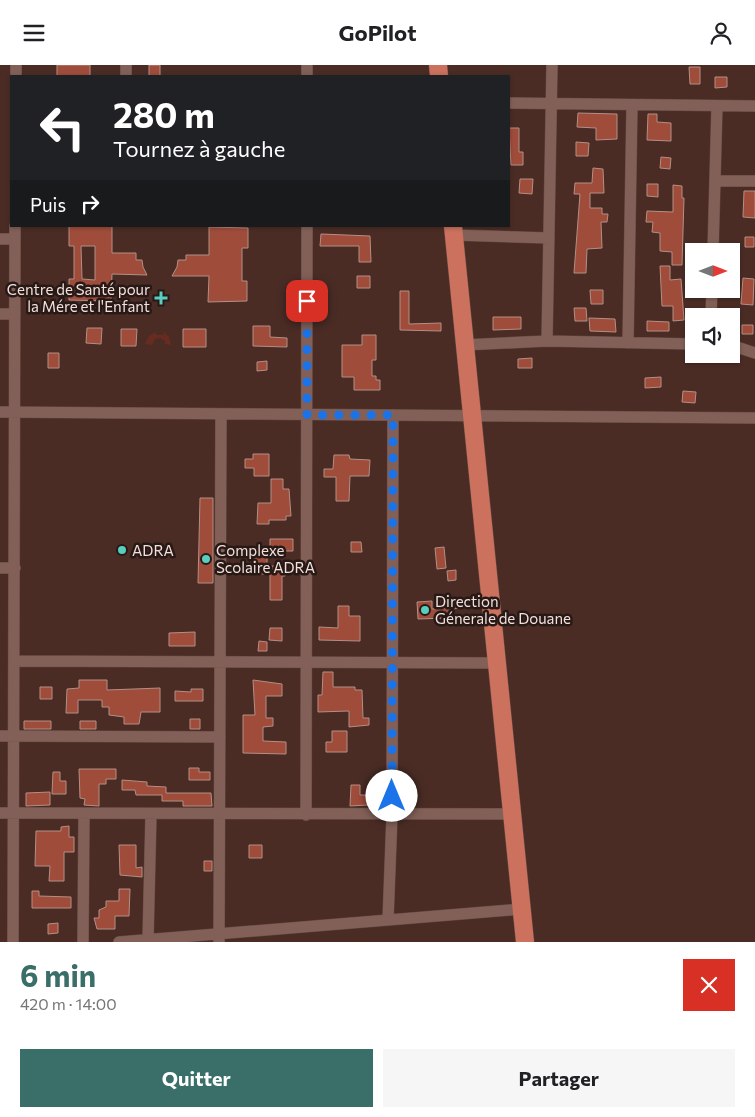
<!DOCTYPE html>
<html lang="fr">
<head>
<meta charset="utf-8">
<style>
	:root { --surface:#fff; --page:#f6f6f6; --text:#202124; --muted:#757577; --accent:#3a6f69 }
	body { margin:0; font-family:Commissioner,sans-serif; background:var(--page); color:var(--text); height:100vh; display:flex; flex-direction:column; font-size:19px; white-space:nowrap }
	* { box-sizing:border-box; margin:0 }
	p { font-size:16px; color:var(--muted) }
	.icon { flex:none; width:28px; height:28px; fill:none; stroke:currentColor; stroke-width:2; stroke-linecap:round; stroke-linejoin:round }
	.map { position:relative; height:877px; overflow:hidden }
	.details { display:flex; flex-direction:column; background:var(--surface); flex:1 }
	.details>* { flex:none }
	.hud { position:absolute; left:10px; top:10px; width:500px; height:152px; border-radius:0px; box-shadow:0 1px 4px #0004; background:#202124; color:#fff; overflow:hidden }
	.needle { width:32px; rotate:90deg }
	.controls { position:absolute; left:685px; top:178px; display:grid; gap:10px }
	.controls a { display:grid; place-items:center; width:55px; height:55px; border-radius:0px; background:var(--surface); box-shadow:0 1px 4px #0004; font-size:25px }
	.pin { position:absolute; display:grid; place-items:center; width:42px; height:42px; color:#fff; margin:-21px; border-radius:10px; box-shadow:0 2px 8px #0006 }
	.me { position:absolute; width:55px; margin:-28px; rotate:0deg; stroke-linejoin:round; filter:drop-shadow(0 0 4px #0008) }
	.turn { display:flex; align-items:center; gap:18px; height:105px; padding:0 20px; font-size:22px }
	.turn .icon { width:65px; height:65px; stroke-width:2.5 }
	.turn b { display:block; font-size:35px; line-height:42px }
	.then { display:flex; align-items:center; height:48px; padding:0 20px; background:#0003; gap:10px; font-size:19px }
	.round { display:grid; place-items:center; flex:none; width:52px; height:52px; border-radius:0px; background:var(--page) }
	.head { display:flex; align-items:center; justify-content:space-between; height:85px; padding:0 20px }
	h1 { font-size:30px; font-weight:700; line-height:38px; color:var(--accent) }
	.cta { display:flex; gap:10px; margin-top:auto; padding:10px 20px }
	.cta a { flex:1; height:58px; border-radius:0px; background:var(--accent); color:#fff; font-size:20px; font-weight:700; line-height:58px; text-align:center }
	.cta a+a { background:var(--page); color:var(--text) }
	header { display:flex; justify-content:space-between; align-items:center; height:65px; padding:0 20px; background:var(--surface); font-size:22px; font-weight:700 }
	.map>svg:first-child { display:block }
	.green { fill:#672c1f }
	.building { fill:#9f4c3b; stroke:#b38f86; fill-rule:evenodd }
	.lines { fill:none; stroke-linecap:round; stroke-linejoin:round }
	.minor-casing { stroke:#624943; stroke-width:12 }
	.highway-casing { stroke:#624943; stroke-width:19 }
	.minor { stroke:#826058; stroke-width:11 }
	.highway { stroke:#cb715d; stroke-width:18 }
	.route { stroke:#1a73e8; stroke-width:9; stroke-dasharray:0 16.2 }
	.poi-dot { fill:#59cebe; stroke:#271916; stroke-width:2 }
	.labels { text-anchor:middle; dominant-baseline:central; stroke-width:5; stroke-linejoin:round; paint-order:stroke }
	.poi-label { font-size:15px; fill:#f4e0db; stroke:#271916; text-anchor:start }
</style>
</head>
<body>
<header><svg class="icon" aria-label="menu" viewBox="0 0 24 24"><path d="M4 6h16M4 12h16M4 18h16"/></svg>GoPilot<svg class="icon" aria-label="person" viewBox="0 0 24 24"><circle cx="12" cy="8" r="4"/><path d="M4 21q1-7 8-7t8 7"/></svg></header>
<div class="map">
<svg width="755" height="877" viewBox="0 0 755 877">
	<rect width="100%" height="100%" fill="#4a2c25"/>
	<path class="green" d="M 156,267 L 156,270 L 163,270 L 164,267 L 169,272 L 171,280 L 165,279 L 165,276 L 160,273 L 155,274 L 152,280 L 145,279 L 149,271 Z"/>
	<path class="building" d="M 57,0 L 90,0 L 90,11 L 57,11 Z
		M 149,0 L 160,0 L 160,11 L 149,11 Z
		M 689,2 L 700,2 L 700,19 L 690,19 Z
		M 715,12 L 727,12 L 727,22 L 715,23 Z
		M 578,48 L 617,49 L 617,74 L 596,75 L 596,63 L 577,62 Z
		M 648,49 L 657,49 L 657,57 L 671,58 L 671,76 L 647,75 Z
		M 509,63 L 519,63 L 519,87 L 523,87 L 523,100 L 511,100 Z
		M 576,77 L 589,78 L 588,91 L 576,91 Z
		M 661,92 L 671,93 L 670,104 L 660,103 Z
		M 593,103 L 603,104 L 604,128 L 590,128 L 590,143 L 602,143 L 602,149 L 608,149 L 607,157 L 601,157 L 602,183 L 587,184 L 586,208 L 574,208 L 580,129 L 574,129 L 575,118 L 592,118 Z
		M 520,114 L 533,114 L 532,129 L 519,128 Z
		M 647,119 L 658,119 L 658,132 L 647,131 Z
		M 673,120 L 682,121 L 682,133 L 684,133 L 682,200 L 672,200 L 672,187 L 660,186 L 660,168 L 652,167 L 653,157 L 646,157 L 647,146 L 673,147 Z
		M 744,126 L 755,126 L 755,153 L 743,152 Z
		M 69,161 L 112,161 L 112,188 L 136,188 L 136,195 L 142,195 L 143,202 L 147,210 L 112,209 L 111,236 L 69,235 L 69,214 L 74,214 L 74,181 L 69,181 ZM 81,181 L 95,181 L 95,215 L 82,214 Z
		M 209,162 L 248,163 L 248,183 L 242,183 L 242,216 L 247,216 L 247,236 L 208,237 L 209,211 L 172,211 L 177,202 L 178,195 L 186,195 L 186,190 L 209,190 Z
		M 321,169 L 370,171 L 371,197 L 359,197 L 359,181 L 320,181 Z
		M 745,172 L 754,172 L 754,182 L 745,182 Z
		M 660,201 L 670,201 L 670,215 L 681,214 L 684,255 L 673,256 L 673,241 L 662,241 Z
		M 357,211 L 370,211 L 370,223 L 357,223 Z
		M 743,213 L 754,214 L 753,240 L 741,239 Z
		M 590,225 L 603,225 L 603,239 L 591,239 Z
		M 400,226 L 409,226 L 409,259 L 441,258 L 441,266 L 400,265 Z
		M 574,243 L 586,243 L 587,256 L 575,256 Z
		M 493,252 L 521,252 L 521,264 L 493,265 Z
		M 589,253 L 615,254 L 616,267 L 590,266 Z
		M 647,256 L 669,257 L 669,266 L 647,266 Z
		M 742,260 L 753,260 L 753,269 L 742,269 Z
		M 253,261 L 270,261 L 270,272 L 287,273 L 287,282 L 253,281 Z
		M 87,263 L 102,263 L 101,279 L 86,278 Z
		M 121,264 L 137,264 L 136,281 L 121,281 Z
		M 183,264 L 206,264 L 206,282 L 183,282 Z
		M 362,270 L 376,270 L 376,295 L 372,295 L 372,311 L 376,311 L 376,315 L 380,315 L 380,325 L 354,325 L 354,312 L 342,312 L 342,280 L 362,280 Z
		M 48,288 L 59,288 L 59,303 L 48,303 Z
		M 532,293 L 532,303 L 518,303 L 518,294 Z
		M 267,296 L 267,305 L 257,306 L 257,297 Z
		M 661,312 L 661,322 L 645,323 L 645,313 Z
		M 683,326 L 696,327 L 695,338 L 682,337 Z
		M 253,389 L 269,389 L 269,411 L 254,411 L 254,403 L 245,403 L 245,394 L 253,394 Z
		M 334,390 L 349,390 L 350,394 L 370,395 L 369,411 L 350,411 L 349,436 L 336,436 L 336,412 L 324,412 L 324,404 L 333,404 Z
		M 271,414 L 283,414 L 283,424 L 289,424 L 291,451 L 286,451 L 286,455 L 269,455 L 269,459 L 257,459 L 258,438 L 271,438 Z
		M 200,433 L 213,433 L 213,518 L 198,518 Z
		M 270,474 L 293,474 L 293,486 L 270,486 Z
		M 351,477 L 361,477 L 362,487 L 351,487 Z
		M 444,482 L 446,503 L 437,504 L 435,483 Z
		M 255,490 L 267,490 L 267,501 L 285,501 L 285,511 L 282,511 L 282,535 L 270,535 L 270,509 L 255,509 Z
		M 456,505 L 456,515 L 448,516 L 447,506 Z
		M 459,535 L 460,543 L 452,544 L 453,557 L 446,557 L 446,553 L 418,554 L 417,537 L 432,536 L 432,544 L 447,543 L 446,536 Z
		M 338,541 L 349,541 L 349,551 L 360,551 L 360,576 L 319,575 L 319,562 L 338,563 Z
		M 270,563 L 282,563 L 282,576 L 269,575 Z
		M 195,567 L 195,581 L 169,581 L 169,568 Z
		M 259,576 L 267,577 L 267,586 L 258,586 Z
		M 323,607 L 333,607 L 333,622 L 355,622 L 355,625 L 362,625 L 363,653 L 369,653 L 369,660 L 349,662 L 349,646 L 318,647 L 318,630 L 322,630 Z
		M 79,615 L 107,615 L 107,625 L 160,623 L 160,647 L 141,647 L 139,659 L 124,659 L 124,652 L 109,650 L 109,642 L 102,642 L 102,635 L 78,635 L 78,648 L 66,648 L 67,624 L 79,623 Z
		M 253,615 L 282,619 L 282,631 L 266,631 L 266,653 L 273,653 L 273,661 L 263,662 L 263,676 L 286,677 L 286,689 L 243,688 L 243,650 L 255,650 Z
		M 40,622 L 52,622 L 52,634 L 40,634 Z
		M 191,624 L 203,624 L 203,636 L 175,636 L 175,626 L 191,627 Z
		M 190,654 L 200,654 L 200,664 L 190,664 Z
		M 24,656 L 51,656 L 51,664 L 24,664 Z
		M 80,656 L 96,656 L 96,664 L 80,664 Z
		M 332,666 L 347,666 L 347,687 L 326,687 L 326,677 L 332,677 Z
		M 189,703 L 199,703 L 199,707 L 210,707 L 210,715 L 189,715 Z
		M 79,704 L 116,704 L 116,714 L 106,714 L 106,719 L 99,719 L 99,741 L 84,740 L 85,734 L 80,733 Z
		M 53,707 L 60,707 L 60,716 L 66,716 L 66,729 L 52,729 Z
		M 122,715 L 147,717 L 147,721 L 166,722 L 166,728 L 211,728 L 212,741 L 183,741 L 183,736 L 162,736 L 162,730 L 136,730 L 135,725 L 122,725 Z
		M 351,720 L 360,720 L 360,730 L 368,730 L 368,740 L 350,741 Z
		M 50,727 L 50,740 L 26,741 L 26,728 Z
		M 69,761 L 69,772 L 74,772 L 74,787 L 64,787 L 64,816 L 49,816 L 50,801 L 35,801 L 36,766 L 61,766 L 61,762 Z
		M 119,780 L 136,780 L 136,803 L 142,802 L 142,812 L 120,810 Z
		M 249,780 L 262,780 L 262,793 L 249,793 Z
		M 204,796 L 212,796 L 212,806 L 204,806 Z
		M 119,824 L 130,824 L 129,851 L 115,851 L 115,864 L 97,864 L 94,853 L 99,853 L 99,845 L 106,842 L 106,836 L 119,836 Z
		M 32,826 L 39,826 L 39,831 L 71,832 L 71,843 L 32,843 Z
		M 58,858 L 58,868 L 48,869 L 48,859 Z"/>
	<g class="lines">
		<defs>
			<path id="minor" d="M 16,11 L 16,0
				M 126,11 L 126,0
				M 307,11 L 307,0
				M 509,38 L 755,41
				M 715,116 L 755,116
				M 454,170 L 549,173
				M 0,174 L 15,174
				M 713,186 L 717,41
				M 0,249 L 15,249
				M 711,251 L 712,224
				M 547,276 L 552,0
				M 628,278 L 632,40
				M 464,280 L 547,276 L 694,279
				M 731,280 L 755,288
				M 0,347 L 755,353
				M 0,503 L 15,503
				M 15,596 L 496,598
				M 0,671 L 220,672
				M 0,748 L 513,749
				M 306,750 L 307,161
				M 388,855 L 392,750 L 393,350
				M 148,875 L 151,749
				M 13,877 L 15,161
				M 83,877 L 84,749
				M 119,877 L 522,844
				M 219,877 L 221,349"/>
			<path id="highway" d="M 438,0 L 439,11
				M 453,161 L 525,877"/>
		</defs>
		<use href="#minor" class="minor-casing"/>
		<use href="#highway" class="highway-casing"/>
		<use href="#minor" class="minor"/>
		<use href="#highway" class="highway"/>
	</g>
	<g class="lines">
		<path class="route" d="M 307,236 L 307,350 L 393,350 L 392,731"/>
	</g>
	<g class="poi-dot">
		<path d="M158.5 225.5h5v5h5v5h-5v5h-5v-5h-5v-5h5z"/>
		<circle cx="122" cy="485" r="5"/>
		<circle cx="206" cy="494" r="5"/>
		<circle cx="425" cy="545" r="5"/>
	</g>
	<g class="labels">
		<g class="poi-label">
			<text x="150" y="224" text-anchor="end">Centre de Santé pour<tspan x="150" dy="17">la Mére et l'Enfant</tspan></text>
			<text x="132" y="485">ADRA</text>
			<text x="216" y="485">Complexe<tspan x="216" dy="17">Scolaire ADRA</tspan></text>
			<text x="435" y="536">Direction<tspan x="435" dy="17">Génerale de Douane</tspan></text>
		</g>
	</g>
</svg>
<div class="controls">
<a><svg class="needle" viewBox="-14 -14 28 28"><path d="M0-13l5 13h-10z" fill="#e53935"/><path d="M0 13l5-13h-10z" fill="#757577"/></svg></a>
<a><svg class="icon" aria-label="sound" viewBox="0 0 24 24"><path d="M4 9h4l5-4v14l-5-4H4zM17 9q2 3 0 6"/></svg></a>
</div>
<div class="pin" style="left:307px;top:236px;background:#d93025"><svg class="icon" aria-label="arrive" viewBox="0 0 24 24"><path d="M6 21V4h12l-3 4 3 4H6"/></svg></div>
<svg class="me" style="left:392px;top:731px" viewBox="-20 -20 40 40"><circle r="19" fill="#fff"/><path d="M0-13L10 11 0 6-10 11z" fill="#1a73e8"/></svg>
<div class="hud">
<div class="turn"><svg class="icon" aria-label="left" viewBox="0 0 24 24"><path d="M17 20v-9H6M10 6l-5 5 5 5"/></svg><div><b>280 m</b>Tournez à gauche</div></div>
<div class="then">Puis<svg class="icon" aria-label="right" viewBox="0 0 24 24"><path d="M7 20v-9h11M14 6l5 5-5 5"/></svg></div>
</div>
</div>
<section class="details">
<div class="head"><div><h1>6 min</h1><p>420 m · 14:00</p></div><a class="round" style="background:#d93025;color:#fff"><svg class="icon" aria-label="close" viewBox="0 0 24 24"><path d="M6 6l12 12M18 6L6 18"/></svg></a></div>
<div class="cta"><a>Quitter</a><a>Partager</a></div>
</section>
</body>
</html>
